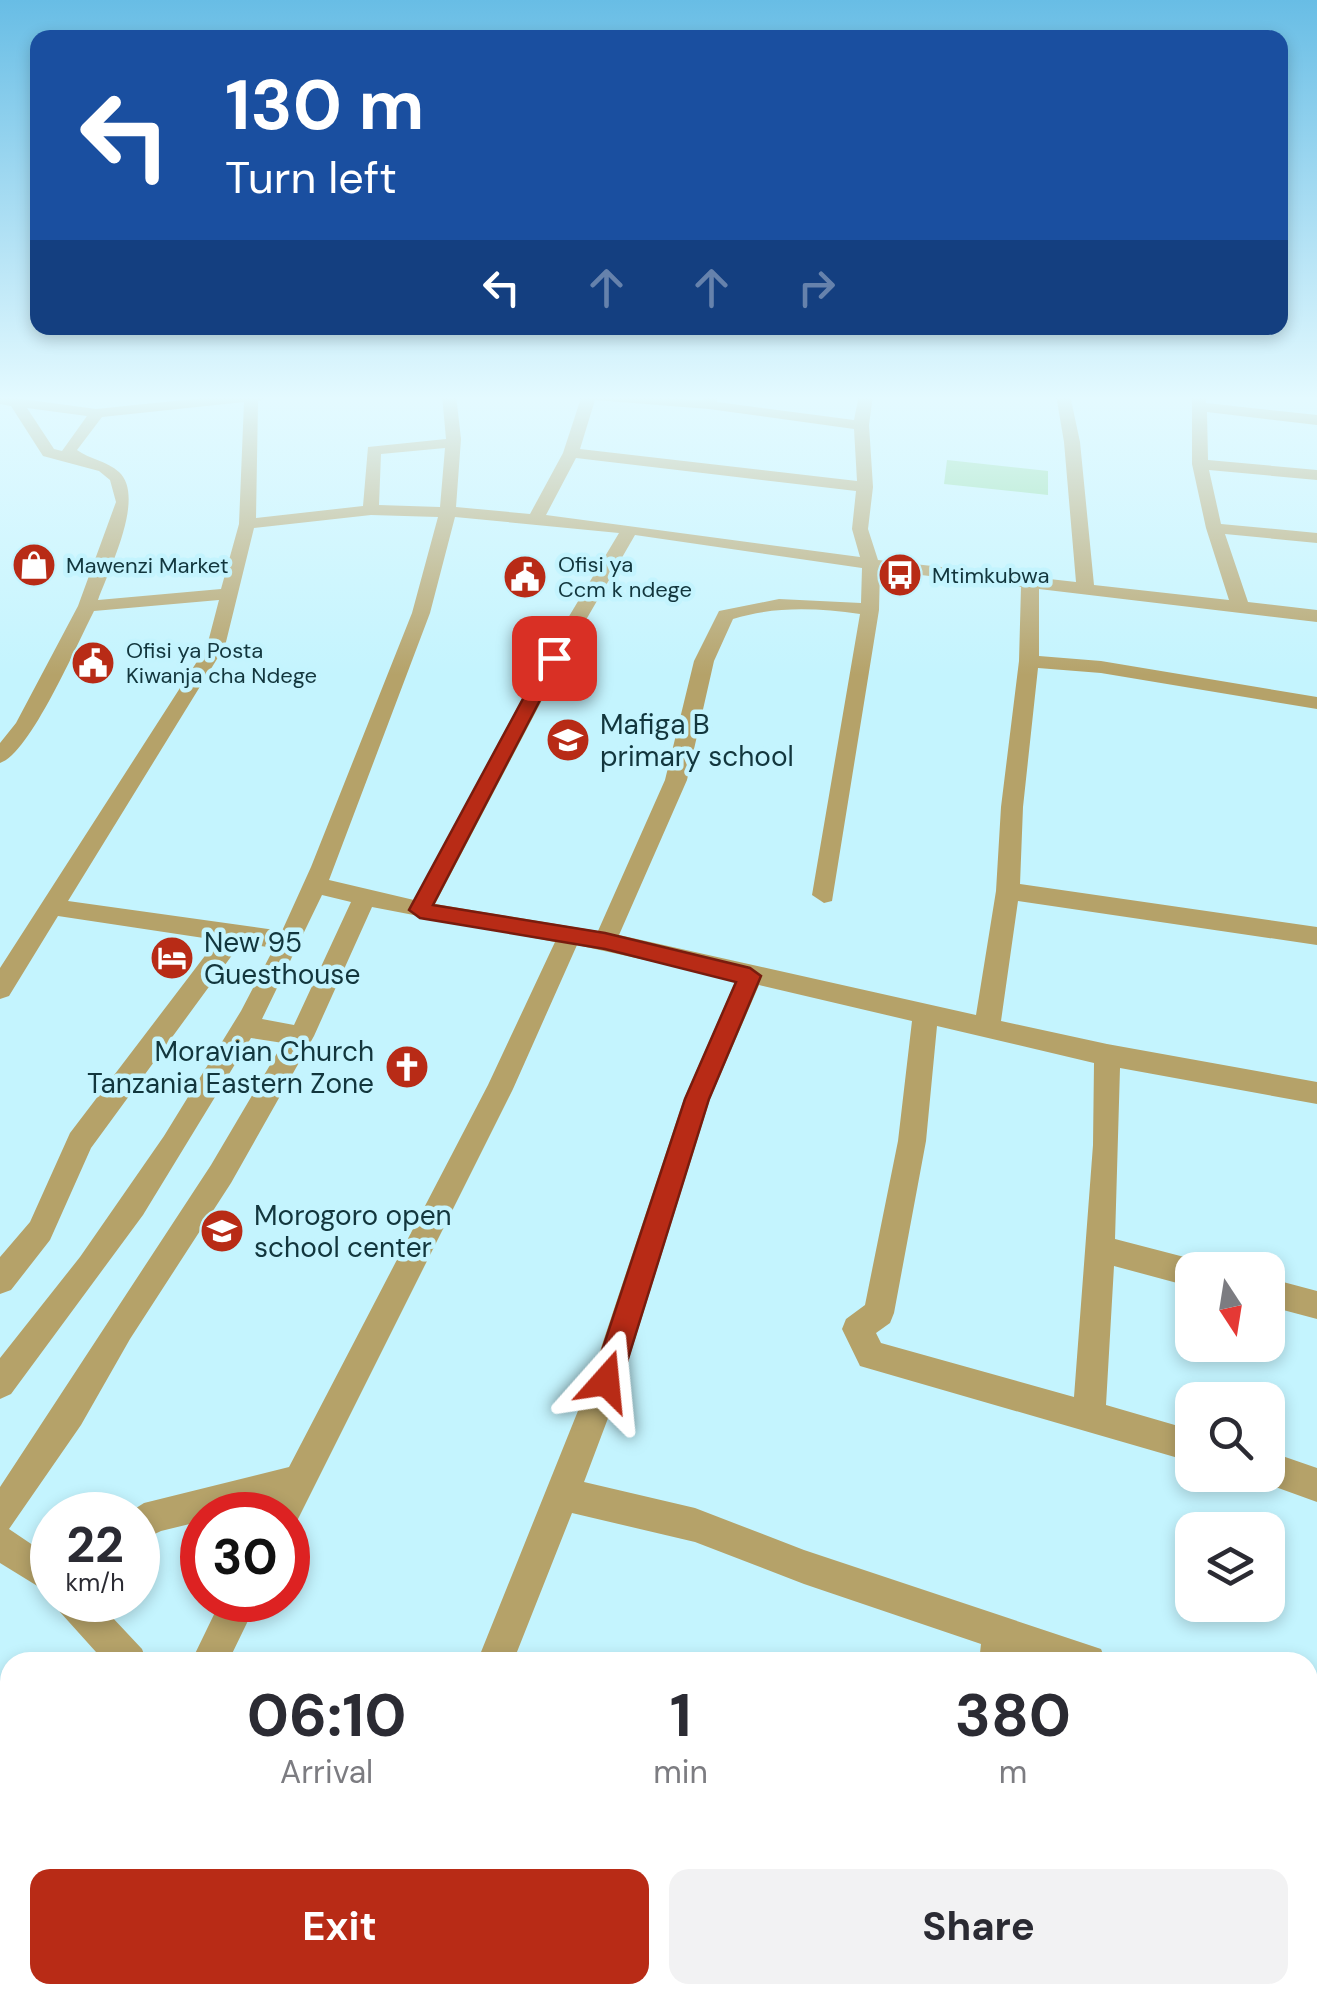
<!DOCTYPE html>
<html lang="en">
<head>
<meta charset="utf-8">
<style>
	:root { --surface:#fff; --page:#f2f2f3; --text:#2b2b33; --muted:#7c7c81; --accent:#b82b16 }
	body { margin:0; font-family:"DM Sans",sans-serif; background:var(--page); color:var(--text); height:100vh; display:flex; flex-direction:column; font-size:38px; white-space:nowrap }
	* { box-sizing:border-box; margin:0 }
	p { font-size:32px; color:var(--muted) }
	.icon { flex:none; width:55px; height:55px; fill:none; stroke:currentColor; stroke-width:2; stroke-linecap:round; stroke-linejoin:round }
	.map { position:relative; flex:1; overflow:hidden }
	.side { position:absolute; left:0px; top:1652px; width:1318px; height:352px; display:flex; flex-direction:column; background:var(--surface); border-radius:30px 30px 0 0; box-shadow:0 5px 15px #0003 }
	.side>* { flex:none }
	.guide { position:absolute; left:30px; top:30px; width:1258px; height:305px; border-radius:20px; box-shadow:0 5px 15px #0003; background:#1a4fa0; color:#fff; overflow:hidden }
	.needle { width:65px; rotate:168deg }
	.controls { position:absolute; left:1175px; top:1252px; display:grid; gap:20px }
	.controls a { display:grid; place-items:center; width:110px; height:110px; border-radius:20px; background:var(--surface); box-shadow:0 5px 15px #0003; font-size:50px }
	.speed { position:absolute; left:30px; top:1492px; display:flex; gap:20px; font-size:50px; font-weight:700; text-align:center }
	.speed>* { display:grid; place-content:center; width:130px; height:130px; border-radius:50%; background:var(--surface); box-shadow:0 5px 15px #0003; line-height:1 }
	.speed small { font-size:25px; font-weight:400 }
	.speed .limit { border:15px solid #d22; background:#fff; color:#111 }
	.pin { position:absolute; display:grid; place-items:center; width:85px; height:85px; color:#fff; margin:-42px; border-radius:20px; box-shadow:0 5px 15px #0006 }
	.me { position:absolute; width:110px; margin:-55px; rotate:18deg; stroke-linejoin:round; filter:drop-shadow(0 0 8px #0008) }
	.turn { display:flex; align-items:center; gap:35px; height:210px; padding:0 30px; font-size:45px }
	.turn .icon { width:130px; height:130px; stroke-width:2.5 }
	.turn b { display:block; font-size:70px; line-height:85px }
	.lanes { display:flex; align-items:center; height:95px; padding:0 30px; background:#0003; justify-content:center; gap:50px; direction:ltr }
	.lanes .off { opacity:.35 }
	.eta { display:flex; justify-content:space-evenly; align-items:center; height:170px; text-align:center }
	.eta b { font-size:60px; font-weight:700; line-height:70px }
	.primary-button { display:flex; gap:20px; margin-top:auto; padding:20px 30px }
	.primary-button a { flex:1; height:115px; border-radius:20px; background:var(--accent); color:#fff; font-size:40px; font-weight:700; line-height:115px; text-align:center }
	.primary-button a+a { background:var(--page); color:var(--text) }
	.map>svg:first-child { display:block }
	.green { fill:#92dca5 }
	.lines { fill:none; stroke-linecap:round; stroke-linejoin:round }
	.minor { fill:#b5a269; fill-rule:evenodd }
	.route { fill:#b82b16; stroke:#781c0e; stroke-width:2.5 }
	.labels { text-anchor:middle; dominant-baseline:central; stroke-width:9; stroke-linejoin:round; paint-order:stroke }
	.far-poi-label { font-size:22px; fill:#12363d; stroke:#c4f4fe; text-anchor:start }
	.poi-label { font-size:28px; fill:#12363d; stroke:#c4f4fe; text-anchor:start }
</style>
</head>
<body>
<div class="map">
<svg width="1317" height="2003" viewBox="0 0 1317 2003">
	<rect width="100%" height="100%" fill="#c4f4fe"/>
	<path class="green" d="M 947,460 L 1048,471 L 1048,495 L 944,484 Z"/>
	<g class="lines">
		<path class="minor" d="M 233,395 L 279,395 L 258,401 L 256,518 L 363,506 L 368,447 L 446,439 L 442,395 L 456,395 L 461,439 L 456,507 L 530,514 L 563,453 L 582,395 L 703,400 L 704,395 L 718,395 L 717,402 L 854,420 L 859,395 L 873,395 L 869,425 L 873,487 L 868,529 L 878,560 L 1076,582 L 1064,442 L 1056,395 L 1070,395 L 1080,442 L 1094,585 L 1229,600 L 1206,528 L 1192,464 L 1192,395 L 1206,395 L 1206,403 L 1317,415 L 1317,425 L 1207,412 L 1208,460 L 1317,470 L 1317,480 L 1209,470 L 1221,524 L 1317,533 L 1317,543 L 1225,534 L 1248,602 L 1317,610 L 1317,622 L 1039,589 L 1039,656 L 1101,661 L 1317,697 L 1317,709 L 1101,673 L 1038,668 L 1023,807 L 1020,884 L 1317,927 L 1317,945 L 1018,901 L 1001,1021 L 1107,1044 L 1317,1082 L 1317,1104 L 1120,1068 L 1115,1239 L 1192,1259 L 1202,1263 L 1206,1270 L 1192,1270 L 1192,1287 L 1114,1266 L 1106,1405 L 1192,1430 L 1192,1462 L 860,1366 L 842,1329 L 846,1319 L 865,1305 L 898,1141 L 912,1021 L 759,985 L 710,1099 L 622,1381 L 584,1482 L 695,1508 L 804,1550 L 1101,1649 L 1106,1662 L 1036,1662 L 1016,1656 L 1015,1662 L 979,1662 L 981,1644 L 804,1584 L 695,1542 L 572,1513 L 513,1662 L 477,1662 L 590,1381 L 684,1099 L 736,980 L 577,945 L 513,1089 L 294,1527 L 288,1530 L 288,1515 L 265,1515 L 269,1505 L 227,1515 L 202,1515 L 202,1521 L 161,1531 L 138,1542 L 138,1515 L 125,1515 L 144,1503 L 289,1467 L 488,1085 L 555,942 L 372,907 L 314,1036 L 231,1183 L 130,1339 L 81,1425 L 9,1529 L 52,1558 L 52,1595 L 0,1563 L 0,1487 L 211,1165 L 283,1043 L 251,1038 L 143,1215 L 11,1394 L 0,1399 L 0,1358 L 80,1257 L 164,1136 L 241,1011 L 274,948 L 241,943 L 91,1148 L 50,1240 L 11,1290 L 0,1294 L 0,1257 L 30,1222 L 70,1133 L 217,940 L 58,916 L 9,996 L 0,999 L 0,968 L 207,646 L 219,600 L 94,611 C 78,642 30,754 0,763 L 0,743 L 16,723 L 78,606 L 116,502 L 110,480 L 99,471 L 43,456 L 11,406 L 0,404 L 0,396 L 96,409 ZM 595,400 L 709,409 L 854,429 L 857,481 L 580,449 ZM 244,402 L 239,524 L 221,589 L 98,600 C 109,569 146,497 119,472 C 107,461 89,459 77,450 L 102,417 ZM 27,408 L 87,416 L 62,451 L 54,449 ZM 445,448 L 440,507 L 379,505 L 381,454 ZM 576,458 L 856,491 L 852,529 L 860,557 L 546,515 ZM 371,515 L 438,517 L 412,613 L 311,867 L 282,931 L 68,901 L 225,646 L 254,528 ZM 455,517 L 619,533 L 544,658 L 414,900 L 329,880 L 430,613 ZM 635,535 L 862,568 L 861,603 L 779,599 L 719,611 L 694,661 L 665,780 L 598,931 L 435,904 L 564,658 ZM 880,570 L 1021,587 L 1019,661 L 1001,807 L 996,891 L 976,1015 L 619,935 L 687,780 L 714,661 L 733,619 C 775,606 817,608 860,614 L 812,895 L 824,903 L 832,901 L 879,610 ZM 322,895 L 351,902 L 294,1025 L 262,1019 ZM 937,1026 L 1094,1063 L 1093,1145 L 1074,1397 L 881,1343 L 876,1333 L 890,1323 L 894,1313 L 926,1141 Z
			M 1268,1278 L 1317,1291 L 1317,1319 L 1268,1306 Z
			M 1268,1451 L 1317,1468 L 1317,1502 L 1256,1480 L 1254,1475 L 1268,1475 Z
			M 54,1600 L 96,1600 L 142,1649 L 147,1662 L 105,1662 L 60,1612 Z
			M 221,1600 L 258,1600 L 228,1662 L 191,1662 Z
			M 1308,1724 L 1317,1728 L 1317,1766 L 1308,1762 Z
			M 315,1995 L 360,1995 L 357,2003 L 312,2003 Z
			M 821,1995 L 886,1995 L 889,2003 L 824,2003 Z
			M 946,1995 L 988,1995 L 987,2003 L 945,2003 Z"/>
	</g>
	<linearGradient id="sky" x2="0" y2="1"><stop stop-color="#68bde5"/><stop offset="0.59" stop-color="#e4faff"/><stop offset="1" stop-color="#e4faff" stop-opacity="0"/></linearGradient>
	<rect width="1317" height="675" fill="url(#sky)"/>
	<path class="route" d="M 554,653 L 562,658 L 433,905 L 605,933 L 750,968 L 761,976 L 709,1099 L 621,1381 L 616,1391 L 606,1395 L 596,1391 L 592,1381 L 685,1099 L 736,982 L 605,949 L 420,918 L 409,910 L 545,658 Z"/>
	<defs>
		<symbol id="shop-disc" viewBox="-11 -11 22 22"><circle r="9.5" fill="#b82b16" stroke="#c4f4fe"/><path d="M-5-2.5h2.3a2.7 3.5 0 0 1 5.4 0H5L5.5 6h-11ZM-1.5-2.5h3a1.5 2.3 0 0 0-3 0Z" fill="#fff"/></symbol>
		<symbol id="bus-disc" viewBox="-11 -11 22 22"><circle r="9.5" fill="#b82b16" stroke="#c4f4fe"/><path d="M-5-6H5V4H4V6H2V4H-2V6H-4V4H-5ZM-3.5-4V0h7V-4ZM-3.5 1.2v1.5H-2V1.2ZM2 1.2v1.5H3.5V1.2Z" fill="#fff"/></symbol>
		<symbol id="civic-disc" viewBox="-11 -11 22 22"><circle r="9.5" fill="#b82b16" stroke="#c4f4fe"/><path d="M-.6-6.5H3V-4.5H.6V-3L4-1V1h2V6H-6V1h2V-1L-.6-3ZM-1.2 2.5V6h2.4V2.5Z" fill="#fff"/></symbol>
		<symbol id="school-disc" viewBox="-11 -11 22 22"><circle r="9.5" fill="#b82b16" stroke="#c4f4fe"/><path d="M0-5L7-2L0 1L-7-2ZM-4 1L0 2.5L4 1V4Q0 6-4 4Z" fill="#fff"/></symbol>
		<symbol id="hotel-disc" viewBox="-11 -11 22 22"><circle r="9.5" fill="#b82b16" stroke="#c4f4fe"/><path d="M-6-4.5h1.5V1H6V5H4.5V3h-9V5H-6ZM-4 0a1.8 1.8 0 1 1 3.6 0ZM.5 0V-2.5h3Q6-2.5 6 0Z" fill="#fff"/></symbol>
		<symbol id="church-disc" viewBox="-11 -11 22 22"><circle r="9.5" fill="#b82b16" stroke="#c4f4fe"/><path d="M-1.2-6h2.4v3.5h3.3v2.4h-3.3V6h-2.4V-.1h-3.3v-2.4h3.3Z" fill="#fff"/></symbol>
	</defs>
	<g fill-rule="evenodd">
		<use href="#shop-disc" x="9" y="540" width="50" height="50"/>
		<use href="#bus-disc" x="875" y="550" width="50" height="50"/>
		<use href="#civic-disc" x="500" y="552" width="50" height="50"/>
		<use href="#civic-disc" x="68" y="638" width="50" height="50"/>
		<use href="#school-disc" x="543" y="715" width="50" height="50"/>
		<use href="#hotel-disc" x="147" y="933" width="50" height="50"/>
		<use href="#church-disc" x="382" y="1042" width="50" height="50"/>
		<use href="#school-disc" x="197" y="1206" width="50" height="50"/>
	</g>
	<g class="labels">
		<g class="far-poi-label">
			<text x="558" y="564">Ofisi ya<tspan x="558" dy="25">Ccm k ndege</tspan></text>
			<text x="66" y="565">Mawenzi Market</text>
			<text x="932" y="575">Mtimkubwa</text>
			<text x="126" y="650">Ofisi ya Posta<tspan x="126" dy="25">Kiwanja cha Ndege</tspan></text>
		</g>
		<g class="poi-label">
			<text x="600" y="724">Mafiga B<tspan x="600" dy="32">primary school</tspan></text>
			<text x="204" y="942">New 95<tspan x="204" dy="32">Guesthouse</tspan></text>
			<text x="374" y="1051" text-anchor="end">Moravian Church<tspan x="374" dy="32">Tanzania Eastern Zone</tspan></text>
			<text x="254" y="1215">Morogoro open<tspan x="254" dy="32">school center</tspan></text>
		</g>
	</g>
</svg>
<div class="controls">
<a><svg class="needle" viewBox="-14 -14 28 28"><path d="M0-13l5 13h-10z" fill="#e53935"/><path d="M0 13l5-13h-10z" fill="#7c7c81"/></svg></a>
<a><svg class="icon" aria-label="search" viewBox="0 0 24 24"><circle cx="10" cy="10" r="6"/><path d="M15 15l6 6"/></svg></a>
<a><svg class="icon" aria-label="layers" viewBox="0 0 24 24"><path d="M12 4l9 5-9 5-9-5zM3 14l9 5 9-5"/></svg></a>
</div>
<div class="speed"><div>22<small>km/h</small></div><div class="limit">30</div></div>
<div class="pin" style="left:554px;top:658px;background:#d93025"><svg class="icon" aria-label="arrive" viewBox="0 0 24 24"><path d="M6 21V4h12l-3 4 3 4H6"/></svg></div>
<svg class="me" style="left:606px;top:1381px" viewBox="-20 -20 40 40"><path d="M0-17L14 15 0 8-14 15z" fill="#b82b16" stroke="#fff" stroke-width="4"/></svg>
<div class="guide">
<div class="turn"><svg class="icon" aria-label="left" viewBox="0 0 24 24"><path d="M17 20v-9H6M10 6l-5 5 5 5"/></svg><div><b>130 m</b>Turn left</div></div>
<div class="lanes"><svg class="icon" aria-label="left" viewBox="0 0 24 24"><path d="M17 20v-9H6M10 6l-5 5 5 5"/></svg><svg class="icon off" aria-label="ahead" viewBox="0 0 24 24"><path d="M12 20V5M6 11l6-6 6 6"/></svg><svg class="icon off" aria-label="ahead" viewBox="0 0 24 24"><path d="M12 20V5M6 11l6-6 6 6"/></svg><svg class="icon off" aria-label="right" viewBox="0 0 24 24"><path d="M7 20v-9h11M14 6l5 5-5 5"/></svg></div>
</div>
<section class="side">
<div class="eta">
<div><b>06:10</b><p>Arrival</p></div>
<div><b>1</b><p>min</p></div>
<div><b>380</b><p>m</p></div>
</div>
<div class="primary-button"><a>Exit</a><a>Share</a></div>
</section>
</div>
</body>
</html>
